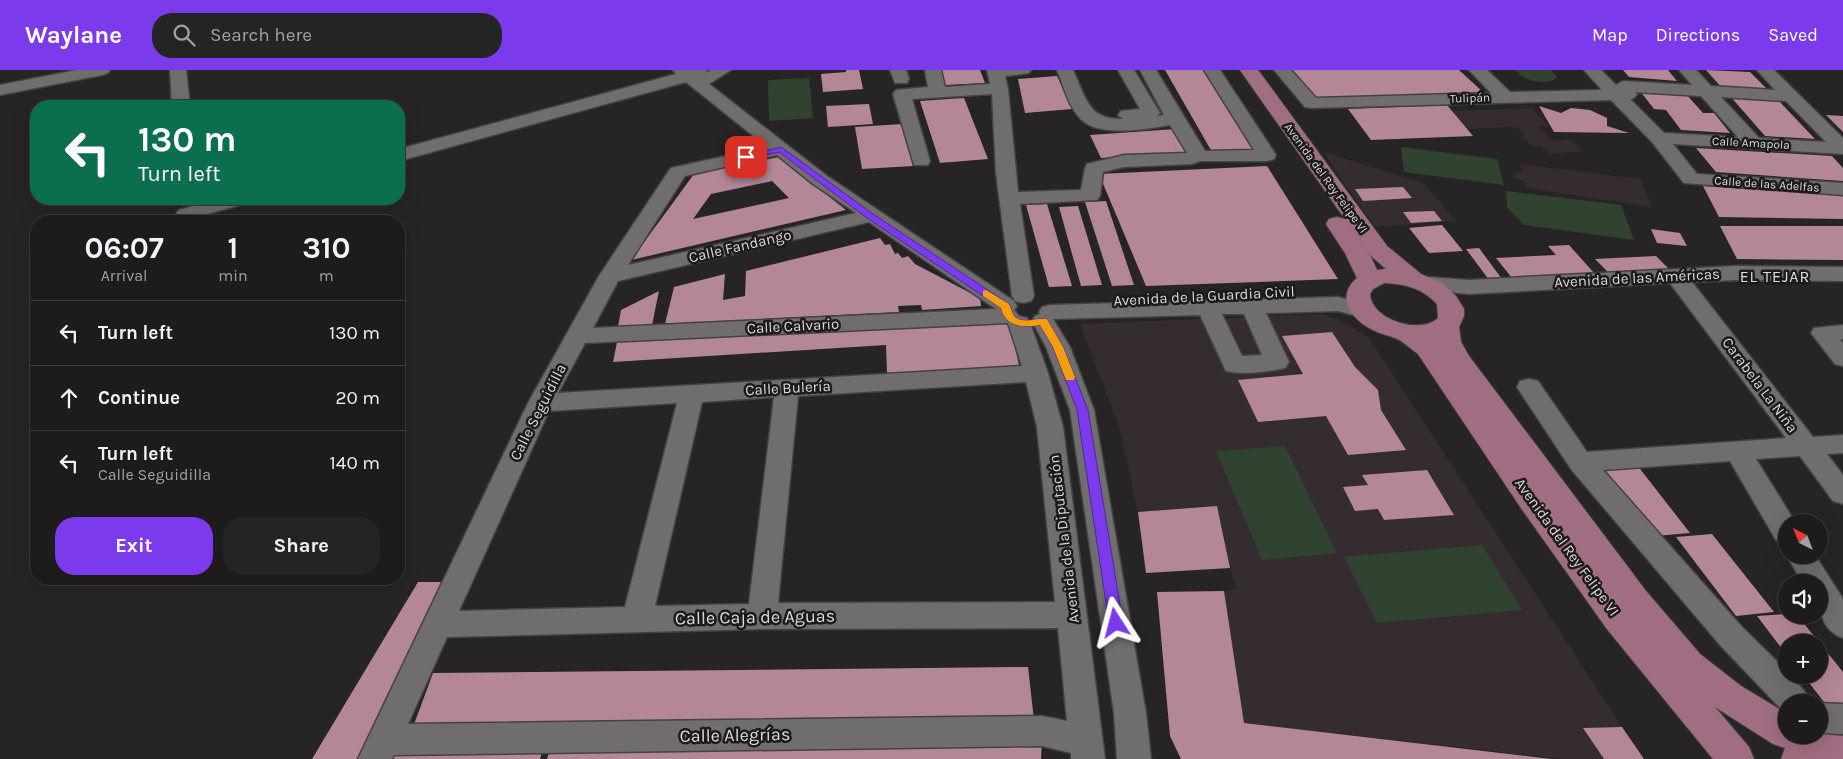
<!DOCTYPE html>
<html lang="en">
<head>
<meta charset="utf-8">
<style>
	:root { --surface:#1d1b1c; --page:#252425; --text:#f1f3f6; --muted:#a0a1a3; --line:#3b393b; --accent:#7c3aed }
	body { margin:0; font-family:Karla,sans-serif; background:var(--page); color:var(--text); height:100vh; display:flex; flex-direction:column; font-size:19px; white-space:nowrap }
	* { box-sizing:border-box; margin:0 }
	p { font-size:16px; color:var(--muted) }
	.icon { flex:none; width:28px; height:28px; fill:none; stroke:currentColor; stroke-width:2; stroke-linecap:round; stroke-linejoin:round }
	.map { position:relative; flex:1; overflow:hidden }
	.details { position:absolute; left:30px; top:145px; width:375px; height:370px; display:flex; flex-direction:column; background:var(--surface); border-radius:20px; box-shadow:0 5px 20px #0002,0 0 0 1px var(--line) }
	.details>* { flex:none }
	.banner { position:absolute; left:30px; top:30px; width:375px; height:105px; border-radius:20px; box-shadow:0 5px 20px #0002,0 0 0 1px var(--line); background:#0b6e4f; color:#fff; overflow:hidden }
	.needle { width:32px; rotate:318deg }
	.buttons { position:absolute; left:1778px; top:444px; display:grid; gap:10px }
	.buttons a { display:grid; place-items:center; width:50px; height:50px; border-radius:50%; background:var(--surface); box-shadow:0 5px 20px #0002,0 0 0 1px var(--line); font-size:25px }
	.pin { position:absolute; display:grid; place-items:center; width:42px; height:42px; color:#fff; margin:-21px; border-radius:10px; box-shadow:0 2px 8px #0006 }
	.me { position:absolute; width:55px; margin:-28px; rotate:351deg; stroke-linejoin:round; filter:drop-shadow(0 0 4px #0008) }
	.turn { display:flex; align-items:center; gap:18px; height:105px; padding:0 25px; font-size:22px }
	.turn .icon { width:65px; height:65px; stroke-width:2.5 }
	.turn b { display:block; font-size:35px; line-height:42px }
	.eta { display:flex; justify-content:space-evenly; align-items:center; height:85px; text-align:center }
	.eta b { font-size:30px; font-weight:700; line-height:35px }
	.primary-button { display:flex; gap:10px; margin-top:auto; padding:10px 25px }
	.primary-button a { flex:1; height:58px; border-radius:20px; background:var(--accent); color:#fff; font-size:20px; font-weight:700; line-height:58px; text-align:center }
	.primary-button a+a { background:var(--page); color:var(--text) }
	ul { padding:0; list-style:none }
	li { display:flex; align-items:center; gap:15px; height:65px; padding:0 25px; border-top:1px solid var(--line) }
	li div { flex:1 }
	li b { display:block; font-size:19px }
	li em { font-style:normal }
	header { display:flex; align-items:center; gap:30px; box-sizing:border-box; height:70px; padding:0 25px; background:var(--accent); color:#fff }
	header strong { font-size:24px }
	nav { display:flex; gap:28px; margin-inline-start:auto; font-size:18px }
	.search { width:350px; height:45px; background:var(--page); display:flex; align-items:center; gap:12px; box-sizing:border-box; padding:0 18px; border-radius:20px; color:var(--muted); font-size:19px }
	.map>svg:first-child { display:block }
	.built { fill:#352c30 }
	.green { fill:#304330 }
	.building { fill:#b48798; fill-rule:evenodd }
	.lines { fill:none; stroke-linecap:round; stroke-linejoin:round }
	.minor-casing { stroke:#454243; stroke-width:3 }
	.major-casing { stroke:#454243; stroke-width:2 }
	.minor { fill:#706d6e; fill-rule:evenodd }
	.major { fill:#9f6e82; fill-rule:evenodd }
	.route { fill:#7c3aed; stroke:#51269a }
	.slow { fill:#f59e0b }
	.labels { text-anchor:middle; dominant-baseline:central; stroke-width:5; stroke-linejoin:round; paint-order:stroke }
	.far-street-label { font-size:12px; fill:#dad8d8; stroke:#1d1a1b }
	.street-label { font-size:15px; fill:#dad8d8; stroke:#1d1a1b }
	.neighbourhood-label { font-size:16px; letter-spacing:1px; fill:#e0dcdd; stroke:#1d1a1b }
	.near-street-label { font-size:18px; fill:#dad8d8; stroke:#1d1a1b }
</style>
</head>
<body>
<header>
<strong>Waylane</strong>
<div class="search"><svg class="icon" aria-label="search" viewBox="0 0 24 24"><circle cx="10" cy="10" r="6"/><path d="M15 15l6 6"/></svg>Search here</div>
<nav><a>Map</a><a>Directions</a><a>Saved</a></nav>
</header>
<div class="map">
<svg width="1843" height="689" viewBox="0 0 1843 689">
	<rect width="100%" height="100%" fill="#272425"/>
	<path class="built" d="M 1532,38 L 1549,56 L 1538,57 L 1554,71 L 1570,69 L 1583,81 L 1550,84 L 1541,76 L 1532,76 L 1520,66 L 1526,65 L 1517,57 L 1467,59 L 1452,41 Z
		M 1323,82 L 1423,113 L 1457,151 L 1375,157 Z
		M 1520,94 L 1640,109 L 1652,137 L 1527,118 L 1524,110 L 1513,108 L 1513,101 L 1522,102 Z
		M 1321,244 L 1345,252 L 1369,268 L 1622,657 L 1584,658 L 1604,689 L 1563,689 L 1244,653 L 1224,521 L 1237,519 L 1230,498 L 1217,436 L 1138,442 L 1119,356 L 1080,254 Z"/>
	<path class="green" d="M 1516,0 L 1551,0 L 1557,7 C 1548,17 1522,11 1516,0 Z
		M 809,8 L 813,48 L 769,51 L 768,10 Z
		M 1401,77 L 1497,89 L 1504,115 L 1404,102 Z
		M 1506,121 L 1621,135 L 1634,170 L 1524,155 L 1507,137 Z
		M 1285,376 L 1337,483 L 1262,490 L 1216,381 Z
		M 1482,475 L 1522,540 L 1377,553 L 1344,487 Z"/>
	<path class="building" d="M 846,0 L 859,0 L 863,19 L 823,22 L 821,4 L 846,2 Z
		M 940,0 L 980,0 L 985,13 L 945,15 Z
		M 1165,0 L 1205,0 L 1257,80 L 1212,82 Z
		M 1290,0 L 1459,0 L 1484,23 L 1313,29 Z
		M 1623,0 L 1668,0 L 1677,11 L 1629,7 Z
		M 1706,0 L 1750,2 L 1768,20 L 1722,18 Z
		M 1057,6 L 1072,39 L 1025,43 L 1018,9 Z
		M 1640,21 L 1686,24 L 1703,43 L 1714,43 L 1730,63 L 1681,60 L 1666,40 L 1654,39 Z
		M 1730,26 L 1777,29 L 1815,69 L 1765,66 Z
		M 964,28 L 988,89 L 940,93 L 920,31 Z
		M 869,34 L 873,54 L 828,57 L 826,36 Z
		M 1447,35 L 1473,66 L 1371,70 L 1348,39 Z
		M 1539,36 L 1561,43 L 1571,38 L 1590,40 L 1607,48 L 1607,56 L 1629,63 L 1554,62 Z
		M 1826,45 L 1843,46 L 1843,62 Z
		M 902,54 L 913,96 L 862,99 L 855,57 Z
		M 1176,59 L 1192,83 L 1101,88 L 1090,65 Z
		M 1696,78 L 1832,86 L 1843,98 L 1843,111 L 1716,102 Z
		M 779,87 L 846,140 L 631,190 L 694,104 ZM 772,111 L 789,128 L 693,149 L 711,124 Z
		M 1267,96 L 1338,209 L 1146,216 L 1099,104 Z
		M 1703,116 L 1843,125 L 1843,149 L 1719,147 Z
		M 1403,117 L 1412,128 L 1363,131 L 1355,119 Z
		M 1106,131 L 1134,215 L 1112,216 L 1085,132 Z
		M 1047,134 L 1072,216 L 1049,217 L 1026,135 Z
		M 1078,136 L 1102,215 L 1081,216 L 1059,137 Z
		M 1434,141 L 1442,151 L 1411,153 L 1403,142 Z
		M 1442,155 L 1463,181 L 1429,183 L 1409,158 Z
		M 1720,156 L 1843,156 L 1843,190 L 1737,189 Z
		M 1651,159 L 1680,163 L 1687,176 L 1657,173 Z
		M 880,168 L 885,175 L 890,174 L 895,184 L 898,183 L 902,188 L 908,186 L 915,194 L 980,228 L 981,236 L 922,240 L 921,235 L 898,236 L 899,242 L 665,254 L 674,217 L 725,204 L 723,230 L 745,226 L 746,201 Z
		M 1569,175 L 1595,204 L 1512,208 L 1496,188 L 1556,185 L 1548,176 Z
		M 1479,178 L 1502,209 L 1489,210 L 1466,179 Z
		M 1656,186 L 1669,199 L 1608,202 L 1595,189 Z
		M 659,221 L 652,255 L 618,257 L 621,240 Z
		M 1009,250 L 1020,300 L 887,303 L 886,275 L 613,292 L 618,267 Z
		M 1332,262 L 1355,297 L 1378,320 L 1381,340 L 1406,380 L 1348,385 L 1326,346 L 1258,352 L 1238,310 L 1303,304 L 1282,266 Z
		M 1637,395 L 1690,463 L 1655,466 L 1603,397 Z
		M 1427,400 L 1454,445 L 1384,450 L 1378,439 L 1355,441 L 1343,417 L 1368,415 L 1362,405 Z
		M 1217,436 L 1230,498 L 1146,503 L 1138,442 Z
		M 1712,464 L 1774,542 L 1736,546 L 1676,467 Z
		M 418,512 L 451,512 L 364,689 L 312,689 Z
		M 1224,521 L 1244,653 L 1552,689 L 1181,689 L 1170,666 L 1157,522 Z
		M 1786,544 L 1797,545 L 1843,602 L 1843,635 L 1827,636 L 1803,605 L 1819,605 L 1819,572 L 1786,572 L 1786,584 L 1757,546 Z
		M 1028,597 L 1034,650 L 413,657 L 433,603 Z
		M 1622,657 L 1644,689 L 1604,689 L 1583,658 Z
		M 1042,671 L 1041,689 L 547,689 L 550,679 Z
		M 544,676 L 540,689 L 387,689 L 392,678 Z"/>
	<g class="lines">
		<defs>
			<path id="minor" d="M 77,0 L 110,0 L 108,3 L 102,5 L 0,25 L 0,15 Z
				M 170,0 L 186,0 L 190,36 L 172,36 Z
				M 673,0 L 707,0 L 705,3 L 711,0 L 731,0 L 709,14 L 827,106 L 1014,231 L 1017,236 L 1014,240 L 1019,246 L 1027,248 L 1030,253 L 1048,303 L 1063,357 L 1105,689 L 1071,689 L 1071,683 L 1042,676 L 394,685 L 392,689 L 358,689 L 528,333 L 599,206 L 668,102 L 671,98 L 767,77 L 686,12 L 399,91 L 399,79 L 676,4 ZM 777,85 L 813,114 L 856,143 L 628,195 L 685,106 ZM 869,152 L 996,239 L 593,258 L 618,211 ZM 1008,253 L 1022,296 L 558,323 L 585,273 ZM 1026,312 L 1037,357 L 1055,532 L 778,533 L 798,326 ZM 774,327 L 749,534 L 655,536 L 702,332 ZM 677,333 L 625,537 L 459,541 L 549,341 ZM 1058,558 L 1067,651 L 1042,646 L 408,654 L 447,567 L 762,559 Z
				M 890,0 L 906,0 L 909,9 L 907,13 L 895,13 Z
				M 925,0 L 941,0 L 945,17 L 990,14 L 987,0 L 1031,0 L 1029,3 L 1005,6 L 1008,19 L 1018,122 L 1081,120 L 1085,98 L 1087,94 L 1124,85 L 1187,83 L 1170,55 C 1148,59 1101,67 1083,51 C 1069,39 1064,17 1057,0 L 1073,0 C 1086,28 1088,50 1123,49 L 1118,45 L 1121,41 L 1140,39 L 1118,0 L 1134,0 L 1160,43 L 1157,46 L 1164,45 L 1140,0 L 1156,0 L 1205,81 L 1254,80 L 1204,0 L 1220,0 L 1276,85 L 1274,89 L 1267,91 L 1200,91 L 1192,94 L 1124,97 L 1103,102 L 1100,126 L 1097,130 L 1020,134 L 1034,226 L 1031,231 L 1023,233 L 1015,231 L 1012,226 L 996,103 L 992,24 L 912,29 L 930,91 L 928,95 L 914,95 L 893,24 L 896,20 L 928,17 Z
				M 1274,0 L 1291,0 L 1316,28 L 1491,23 L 1469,0 L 1487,0 L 1510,22 L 1602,20 L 1584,0 L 1601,0 L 1616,15 L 1623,11 L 1692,15 L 1679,0 L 1696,0 L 1711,16 L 1775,20 L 1757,0 L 1774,0 L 1843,68 L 1843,84 L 1673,74 L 1697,104 L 1843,113 L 1843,125 L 1684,113 L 1652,72 L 1611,30 L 1311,38 L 1305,37 ZM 1635,22 L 1701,26 L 1738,67 L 1664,63 L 1630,29 L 1634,28 L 1637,24 ZM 1721,27 L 1786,31 L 1826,72 L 1759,68 Z
				M 219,129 L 250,129 L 247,133 L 186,150 L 179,148 L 176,144 L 179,140 Z
				M 1736,196 L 1843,197 L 1843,211 L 1736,210 L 1692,212 L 1813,367 L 1843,365 L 1843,383 L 1827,384 L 1843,405 L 1843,434 L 1833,431 L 1800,386 L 1756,389 L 1795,452 L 1786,452 L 1786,473 L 1776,470 L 1730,391 L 1603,400 L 1742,557 L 1786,600 L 1786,605 L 1791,605 L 1805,622 L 1810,632 L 1786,632 L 1786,644 L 1720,575 L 1571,399 L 1517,317 L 1520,311 L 1529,309 L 1538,311 L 1587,382 L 1786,368 L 1670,213 L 1469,224 L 1419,219 L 1416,214 L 1419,209 L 1427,207 L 1469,210 Z
				M 1338,227 L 1372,236 L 1375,241 L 1372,246 L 1364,248 L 1338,241 L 1266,243 L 1289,292 L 1285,298 C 1268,302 1243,305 1226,301 L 1200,245 L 1053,249 L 1070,277 L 1094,340 L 1146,643 L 1151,689 L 1117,689 L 1114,643 L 1070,340 L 1046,277 L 1032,251 L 1035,246 L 1040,244 L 1039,242 L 1042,237 L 1050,235 ZM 1222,244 L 1244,244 L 1262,285 L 1242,286 Z
				M 1843,255 L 1843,269 L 1840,270 L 1843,273 L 1843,296 L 1835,294 L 1811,263 L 1814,258 Z
				M 1786,484 L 1815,485 L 1843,529 L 1843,568 C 1818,559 1819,535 1819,512 L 1802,512 Z
				M 1819,633 L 1843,634 L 1843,664 L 1819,663 Z"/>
			<path id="major" d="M 1240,0 L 1258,0 L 1387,176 L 1421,204 L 1442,213 L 1456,226 L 1464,239 L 1464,246 L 1459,257 L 1461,272 L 1469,286 L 1646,521 L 1700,584 L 1741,616 L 1786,643 L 1786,665 L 1803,665 L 1800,670 L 1819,664 L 1843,666 L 1843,689 L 1781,689 L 1785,678 L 1773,674 L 1715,637 L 1749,677 L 1754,689 L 1713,689 L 1607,559 L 1521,438 L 1418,284 C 1411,279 1403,271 1395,268 C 1388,265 1380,264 1373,260 C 1351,249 1335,227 1357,208 L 1345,183 L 1326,154 L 1329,149 L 1337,147 L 1345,149 L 1369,183 L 1377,200 L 1386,199 L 1371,186 ZM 1384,213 C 1405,214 1422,218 1437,234 L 1438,248 C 1421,265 1371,250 1370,224 L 1373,219 Z"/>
		</defs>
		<use href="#minor" class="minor-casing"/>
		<use href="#major" class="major-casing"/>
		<use href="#minor" class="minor"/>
		<use href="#major" class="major"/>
	</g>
	<path class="route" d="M 781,77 L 873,144 L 1009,234 C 1011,238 1012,243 1014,246 C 1023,255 1037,247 1047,249 L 1063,277 L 1088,340 L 1123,553 L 1121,557 L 1111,557 L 1109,553 L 1077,340 L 1053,277 L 1040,255 C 1024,258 1005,257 1001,238 L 867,148 L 779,82 L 746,89 L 742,87 Z"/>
	<path class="slow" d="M 986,220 L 1009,234 C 1011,238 1012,243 1014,246 C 1023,255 1037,247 1047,249 L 1063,277 L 1075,307 L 1074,310 L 1066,310 L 1053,277 L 1040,255 C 1024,258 1005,257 1001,238 L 983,226 L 983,221 Z"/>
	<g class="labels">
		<g class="far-street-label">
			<text transform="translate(1470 28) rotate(-2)">Tulipán</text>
			<text transform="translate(1751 73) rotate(3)">Calle Amapola</text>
			<text transform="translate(1326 108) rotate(54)">Avenida del Rey Felipe VI</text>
			<text transform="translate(1767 114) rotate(4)">Calle de las Adelfas</text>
		</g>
		<g class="street-label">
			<text transform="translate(740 176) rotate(-13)">Calle Fandango</text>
			<text transform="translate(1637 208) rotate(-3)">Avenida de las Américas</text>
			<text transform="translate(1204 226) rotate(-3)">Avenida de la Guardia Civil</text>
			<text transform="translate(793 256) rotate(-3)">Calle Calvario</text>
			<text transform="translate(1760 315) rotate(53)">Carabela La Niña</text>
			<text transform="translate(788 318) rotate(-3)">Calle Bulería</text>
			<text transform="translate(538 342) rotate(-63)">Calle Seguidilla</text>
			<text transform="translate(1064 469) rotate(-97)">Avenida de la Diputación</text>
			<text transform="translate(1567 477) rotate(54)">Avenida del Rey Felipe VI</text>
		</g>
		<g class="neighbourhood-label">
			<text x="1775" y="206">EL TEJAR</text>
		</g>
		<g class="near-street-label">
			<text transform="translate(755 547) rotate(-1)">Calle Caja de Aguas</text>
			<text transform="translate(735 665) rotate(-1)">Calle Alegrías</text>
		</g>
	</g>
</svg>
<div class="buttons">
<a><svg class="needle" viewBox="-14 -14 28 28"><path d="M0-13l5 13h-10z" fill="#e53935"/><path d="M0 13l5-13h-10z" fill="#a0a1a3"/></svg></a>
<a><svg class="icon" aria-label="sound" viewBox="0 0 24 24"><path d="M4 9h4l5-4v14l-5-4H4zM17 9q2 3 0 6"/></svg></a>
<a>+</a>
<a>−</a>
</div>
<div class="pin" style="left:746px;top:87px;background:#d93025"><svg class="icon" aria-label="arrive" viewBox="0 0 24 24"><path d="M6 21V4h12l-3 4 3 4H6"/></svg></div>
<svg class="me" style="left:1116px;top:553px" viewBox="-20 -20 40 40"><path d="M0-17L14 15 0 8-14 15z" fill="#7c3aed" stroke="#fff" stroke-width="4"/></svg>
<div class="banner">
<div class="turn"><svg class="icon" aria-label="left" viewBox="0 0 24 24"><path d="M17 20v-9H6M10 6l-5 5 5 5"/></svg><div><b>130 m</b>Turn left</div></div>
</div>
<section class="details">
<div class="eta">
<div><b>06:07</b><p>Arrival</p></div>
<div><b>1</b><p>min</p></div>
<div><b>310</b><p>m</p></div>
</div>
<ul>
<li><svg class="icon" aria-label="left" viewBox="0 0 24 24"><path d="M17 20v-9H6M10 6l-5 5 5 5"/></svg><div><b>Turn left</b></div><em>130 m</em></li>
<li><svg class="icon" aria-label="ahead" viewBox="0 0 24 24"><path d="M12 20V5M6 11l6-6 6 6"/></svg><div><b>Continue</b></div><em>20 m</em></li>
<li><svg class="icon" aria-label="left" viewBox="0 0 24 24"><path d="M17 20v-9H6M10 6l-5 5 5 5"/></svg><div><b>Turn left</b><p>Calle Seguidilla</p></div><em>140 m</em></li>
</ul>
<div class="primary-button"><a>Exit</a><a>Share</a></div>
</section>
</div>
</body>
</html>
